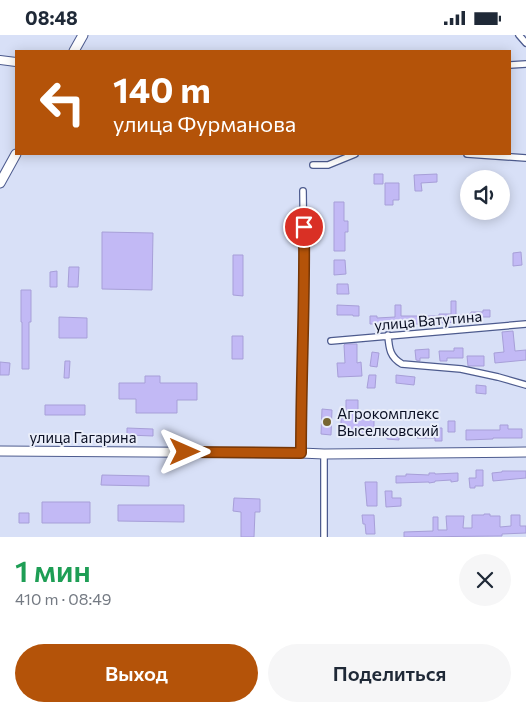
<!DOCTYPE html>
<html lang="ru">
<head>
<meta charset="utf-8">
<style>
	:root { --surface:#fff; --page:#f6f6f7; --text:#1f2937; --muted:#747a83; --accent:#b45309 }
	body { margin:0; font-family:Commissioner,sans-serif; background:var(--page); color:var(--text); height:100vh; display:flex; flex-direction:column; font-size:19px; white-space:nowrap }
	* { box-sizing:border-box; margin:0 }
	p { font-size:16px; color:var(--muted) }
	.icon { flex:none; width:28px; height:28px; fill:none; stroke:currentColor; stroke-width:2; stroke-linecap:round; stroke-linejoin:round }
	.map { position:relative; height:502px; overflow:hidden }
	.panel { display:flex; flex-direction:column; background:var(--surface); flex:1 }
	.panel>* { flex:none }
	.hud { position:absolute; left:15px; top:15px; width:496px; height:105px; border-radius:0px; box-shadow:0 2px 12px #0003; background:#b45309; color:#fff; overflow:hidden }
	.fabs { position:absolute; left:460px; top:135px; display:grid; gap:10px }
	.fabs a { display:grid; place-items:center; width:50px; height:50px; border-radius:50%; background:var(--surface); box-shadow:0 2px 12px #0003; font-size:25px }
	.pin { position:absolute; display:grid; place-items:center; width:42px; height:42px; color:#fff; margin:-21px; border:2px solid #fff; border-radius:50%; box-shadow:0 1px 5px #0007 }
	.me { position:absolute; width:55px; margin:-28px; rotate:90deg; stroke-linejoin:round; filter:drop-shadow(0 0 4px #0008) }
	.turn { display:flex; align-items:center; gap:18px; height:105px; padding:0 15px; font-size:22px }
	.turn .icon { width:65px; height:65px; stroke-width:2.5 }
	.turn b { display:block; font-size:35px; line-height:42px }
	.round { display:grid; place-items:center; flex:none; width:52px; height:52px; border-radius:26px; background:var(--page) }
	.summary { display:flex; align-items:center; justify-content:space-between; height:85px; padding:0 15px }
	h1 { font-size:30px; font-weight:600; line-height:38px; color:#1e9e55 }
	.primary-button { display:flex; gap:10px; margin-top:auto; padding:10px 15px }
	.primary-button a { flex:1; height:58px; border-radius:30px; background:var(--accent); color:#fff; font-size:20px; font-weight:600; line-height:58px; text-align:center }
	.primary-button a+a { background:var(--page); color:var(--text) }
	.status { display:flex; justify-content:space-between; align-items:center; height:35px; padding:0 25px; background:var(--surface); direction:ltr }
	.status svg { height:14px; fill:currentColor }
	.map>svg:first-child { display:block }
	.building { fill:#c2b9f5; stroke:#a79fd8 }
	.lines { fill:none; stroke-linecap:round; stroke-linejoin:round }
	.minor-casing { stroke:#4d5b8e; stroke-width:8 }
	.tertiary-casing { stroke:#4d5b8e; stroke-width:10 }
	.secondary-casing { stroke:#4d5b8e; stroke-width:11 }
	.minor { stroke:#fff; stroke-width:5.5 }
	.tertiary { stroke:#fff; stroke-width:8 }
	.secondary { stroke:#fff; stroke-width:9 }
	.route-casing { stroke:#753606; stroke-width:12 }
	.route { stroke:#b45309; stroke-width:9 }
	.poi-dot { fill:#763; stroke:#e9edf9; stroke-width:2 }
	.labels { text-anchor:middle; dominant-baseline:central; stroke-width:4; stroke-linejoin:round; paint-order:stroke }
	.street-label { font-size:15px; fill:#0a0f23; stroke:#e9edf9 }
	.poi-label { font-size:15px; fill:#0a0f23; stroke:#e9edf9; text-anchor:start }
</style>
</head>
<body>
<div class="status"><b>08:48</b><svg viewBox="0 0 49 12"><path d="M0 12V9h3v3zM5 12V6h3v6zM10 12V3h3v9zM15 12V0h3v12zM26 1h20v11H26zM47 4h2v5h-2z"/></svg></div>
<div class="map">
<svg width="526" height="502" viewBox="0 0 526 502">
	<rect width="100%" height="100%" fill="#d8e0f7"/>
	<path class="building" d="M 374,139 L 383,139 L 383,149 L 374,149 Z
		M 437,139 L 437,147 L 421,148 L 422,156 L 415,156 L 414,140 Z
		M 385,148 L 399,148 L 399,165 L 393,165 L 393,170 L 385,170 Z
		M 334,167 L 344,167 L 344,186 L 348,186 L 348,197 L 345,197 L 345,216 L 334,216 Z
		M 102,197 L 153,198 L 152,255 L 102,254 Z
		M 521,217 L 522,230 L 513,231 L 513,218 Z
		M 233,220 L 243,220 L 243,261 L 233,260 Z
		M 334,225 L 345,225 L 346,239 L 334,240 Z
		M 69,232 L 79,232 L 78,252 L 68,252 Z
		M 57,236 L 57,252 L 50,252 L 50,237 Z
		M 337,249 L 348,249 L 349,259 L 337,259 Z
		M 21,255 L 31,255 L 31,287 L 29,287 L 29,334 L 22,334 L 22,287 L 21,287 Z
		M 451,266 L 456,266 L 456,280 L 471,279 L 471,277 L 483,277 L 483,275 L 490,275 L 490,282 L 476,282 L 476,285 L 464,285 L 464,287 L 435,288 L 435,289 L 406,289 L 406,285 L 400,285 L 400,289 L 388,290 L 388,291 L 382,291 L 382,289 L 370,289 L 370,281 L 377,281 L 377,283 L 395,282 L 395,270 L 401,270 L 401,281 L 439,281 L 439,279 L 451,279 Z
		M 337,270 L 359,271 L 359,281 L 353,281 L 353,280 L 337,280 Z
		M 59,282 L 87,283 L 87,303 L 59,303 Z
		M 513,296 L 515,316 L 526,315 L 526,325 L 495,328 L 494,318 L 504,317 L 502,297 Z
		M 232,301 L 243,301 L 243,324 L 232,324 Z
		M 345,309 L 357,309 L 357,328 L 361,327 L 362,341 L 338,342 L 337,328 L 345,328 L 344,310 Z
		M 454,313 L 463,313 L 463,323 L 447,323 L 447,326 L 440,326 L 439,316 L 454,316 Z
		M 429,314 L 429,323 L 420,323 L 420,326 L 416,325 L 415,315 Z
		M 372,317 L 379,318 L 377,332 L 370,331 Z
		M 467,321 L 484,321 L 484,331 L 468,331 Z
		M 65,326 L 70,326 L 69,343 L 64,343 Z
		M 0,327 L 10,328 L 9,340 L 0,340 Z
		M 369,340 L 376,340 L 375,353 L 367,353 Z
		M 396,340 L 415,342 L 414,350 L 396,348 Z
		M 145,341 L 160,341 L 160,348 L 197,348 L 197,365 L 177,365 L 177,378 L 136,378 L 136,364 L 119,364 L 119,348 L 145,348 Z
		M 476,350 L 486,351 L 486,359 L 476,358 Z
		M 346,365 L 358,365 L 358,384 L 374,385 L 374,399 L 341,397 L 341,383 L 346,383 Z
		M 45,370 L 85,370 L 85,380 L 45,380 Z
		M 322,374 L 332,375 L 331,400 L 321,399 Z
		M 448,386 L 455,386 L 455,397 L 448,397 Z
		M 500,390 L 508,390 L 508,394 L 522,394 L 522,403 L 493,403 L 493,404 L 466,405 L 466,395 L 500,395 Z
		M 127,393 L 153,394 L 153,401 L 127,400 Z
		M 435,393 L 442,393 L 442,406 L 435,406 L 435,403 L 417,403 L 417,396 L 435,396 Z
		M 387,396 L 393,396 L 393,399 L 399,399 L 399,405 L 387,404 Z
		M 476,435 L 483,435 L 483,451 L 475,451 L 475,453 L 470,453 L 469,443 L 476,443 Z
		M 502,436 L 526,436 L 526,443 L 493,446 L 492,438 L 502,437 Z
		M 429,438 L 435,438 L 435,439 L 458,438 L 458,446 L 451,447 L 451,445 L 435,446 L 435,447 L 429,448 L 429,447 L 396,448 L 396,441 L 406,441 L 406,439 L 429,440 Z
		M 102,440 L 149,441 L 149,451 L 101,450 Z
		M 365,447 L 377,447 L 377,471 L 367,471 Z
		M 385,456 L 392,456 L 392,463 L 401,463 L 401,471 L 386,472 Z
		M 234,463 L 260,464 L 260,477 L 255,477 L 254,502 L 241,502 L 241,477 L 233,476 Z
		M 42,467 L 90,467 L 90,488 L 42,488 Z
		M 118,470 L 184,470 L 184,487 L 118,486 Z
		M 19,478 L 29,478 L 29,488 L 19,488 Z
		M 484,479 L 490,479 L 490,481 L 500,481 L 500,492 L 511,491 L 511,480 L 520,480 L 520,491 L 526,491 L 526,498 L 502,499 L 502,501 L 404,502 L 404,497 L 433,496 L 433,482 L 438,482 L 438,495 L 447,495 L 446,481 L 464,481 L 463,493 L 472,493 L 472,480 L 484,480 Z
		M 362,480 L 374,480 L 375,499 L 366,499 L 365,489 L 363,489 Z"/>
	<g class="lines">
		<defs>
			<path id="minor" d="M 519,0 L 526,8
				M 510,30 L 526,29
				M 467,119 L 526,123
				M 313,130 L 328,130 L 355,119
				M 388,300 C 389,314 390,322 402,329 L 461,334 L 498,342 L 526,350
				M 331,306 L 526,289
				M 301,418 L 301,358 L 304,245 L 303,156
				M 324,502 L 324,419"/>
			<path id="tertiary" d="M 0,25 L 16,27"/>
			<path id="secondary" d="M 74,16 L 83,0
				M 0,148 L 16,119
				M 0,416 L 301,418 L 324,419 L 526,417"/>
		</defs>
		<use href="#minor" class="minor-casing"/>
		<use href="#tertiary" class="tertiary-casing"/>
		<use href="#secondary" class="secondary-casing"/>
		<use href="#minor" class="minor"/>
		<use href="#tertiary" class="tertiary"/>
		<use href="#secondary" class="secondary"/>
	</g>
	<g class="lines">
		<defs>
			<path id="route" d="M 185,417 L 301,418 C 301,342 305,267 304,192"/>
		</defs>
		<use href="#route" class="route-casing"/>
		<use href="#route" class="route"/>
	</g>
	<circle class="poi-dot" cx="327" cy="387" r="5"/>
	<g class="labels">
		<g class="street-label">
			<text transform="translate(428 285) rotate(-5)">улица Ватутина</text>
			<text x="83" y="402">улица Гагарина</text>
		</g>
		<g class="poi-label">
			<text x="337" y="378">Агрокомплекс<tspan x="337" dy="17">Выселковский</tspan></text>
		</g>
	</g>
</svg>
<div class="fabs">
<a><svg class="icon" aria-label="sound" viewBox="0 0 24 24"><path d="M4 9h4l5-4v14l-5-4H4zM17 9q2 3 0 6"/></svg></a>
</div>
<div class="pin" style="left:304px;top:192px;background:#d93025"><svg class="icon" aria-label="arrive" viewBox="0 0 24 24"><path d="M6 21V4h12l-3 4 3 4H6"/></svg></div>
<svg class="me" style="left:185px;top:417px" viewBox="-20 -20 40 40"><path d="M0-17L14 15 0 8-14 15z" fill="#b45309" stroke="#fff" stroke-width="4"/></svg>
<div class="hud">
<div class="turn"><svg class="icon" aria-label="left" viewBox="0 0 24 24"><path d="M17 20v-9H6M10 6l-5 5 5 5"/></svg><div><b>140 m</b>улица Фурманова</div></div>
</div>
</div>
<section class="panel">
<div class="summary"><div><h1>1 мин</h1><p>410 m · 08:49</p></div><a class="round"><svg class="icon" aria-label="close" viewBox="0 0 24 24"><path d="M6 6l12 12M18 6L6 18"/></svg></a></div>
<div class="primary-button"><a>Выход</a><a>Поделиться</a></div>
</section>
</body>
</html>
